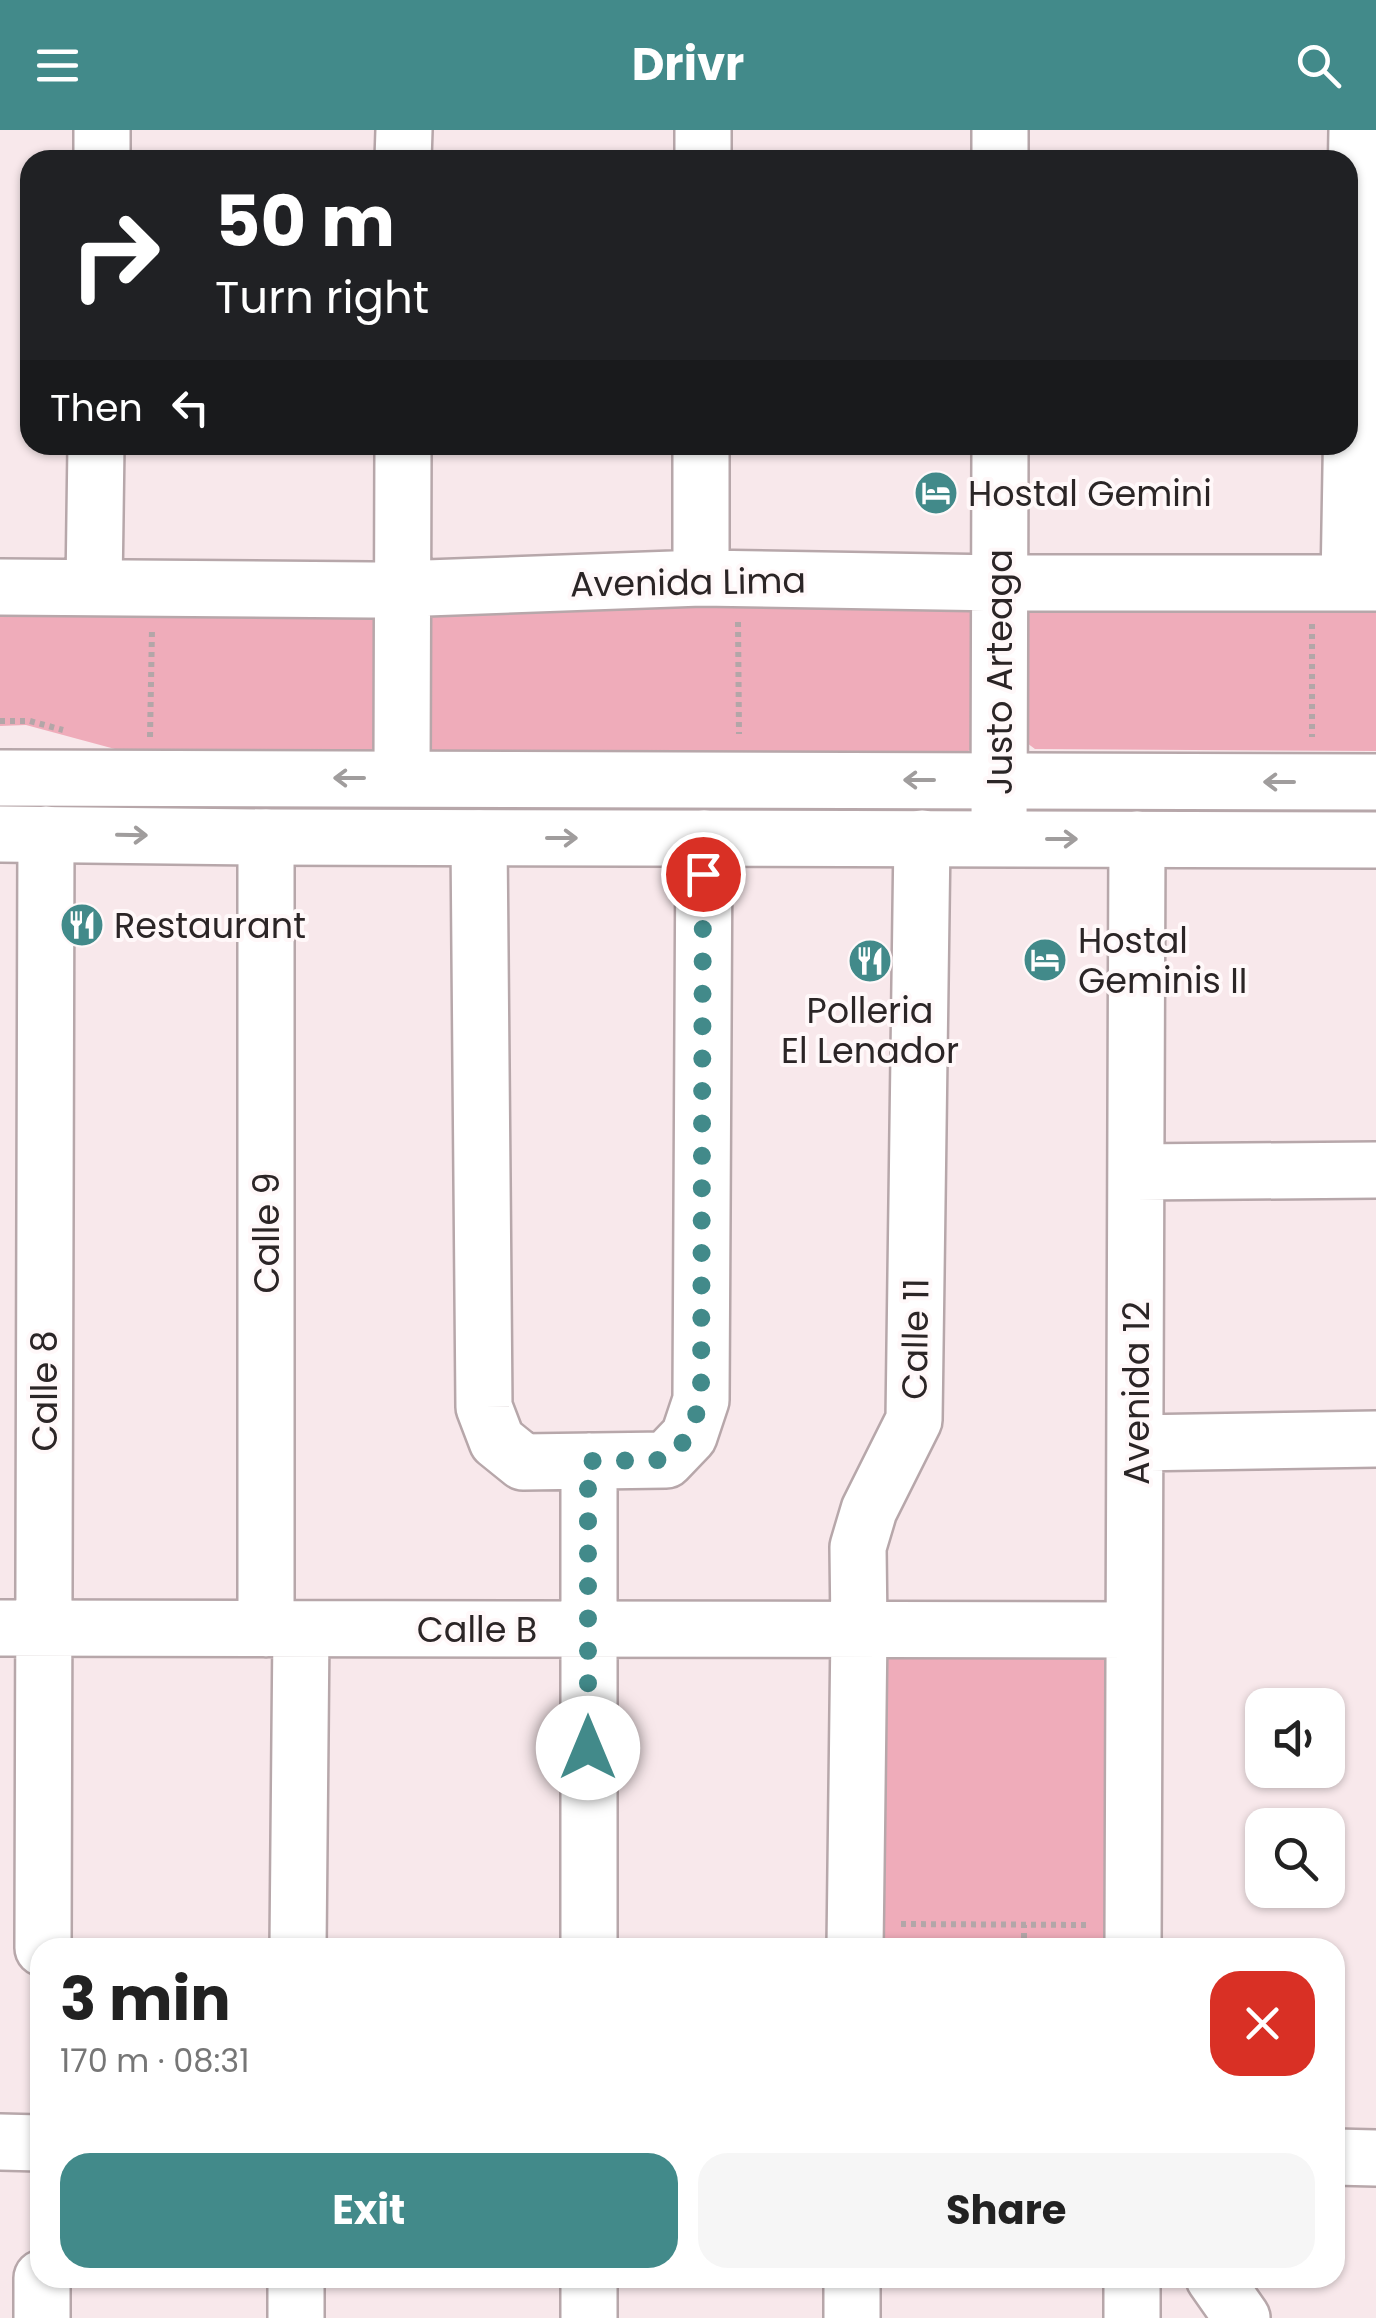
<!DOCTYPE html>
<html lang="en">
<head>
<meta charset="utf-8">
<style>
	:root { --surface:#fff; --page:#f6f6f6; --text:#222; --muted:#767676; --accent:#428a8a }
	body { margin:0; font-family:Poppins,sans-serif; background:var(--page); color:var(--text); height:100vh; display:flex; flex-direction:column; font-size:38px; white-space:nowrap }
	* { box-sizing:border-box; margin:0 }
	p { font-size:32px; color:var(--muted) }
	.icon { flex:none; width:55px; height:55px; fill:none; stroke:currentColor; stroke-width:2; stroke-linecap:round; stroke-linejoin:round }
	.map { position:relative; flex:1; overflow:hidden }
	.drawer { position:absolute; left:30px; top:1808px; width:1315px; height:350px; display:flex; flex-direction:column; background:var(--surface); border-radius:30px; box-shadow:0 2px 8px #0004 }
	.drawer>* { flex:none }
	.guide { position:absolute; left:20px; top:20px; width:1338px; height:305px; border-radius:30px; box-shadow:0 2px 8px #0004; background:#202124; color:#fff; overflow:hidden }
	.tools { position:absolute; left:1245px; top:1558px; display:grid; gap:20px }
	.tools a { display:grid; place-items:center; width:100px; height:100px; border-radius:20px; background:var(--surface); box-shadow:0 2px 8px #0004; font-size:50px }
	.pin { position:absolute; display:grid; place-items:center; width:85px; height:85px; color:#fff; margin:-42px; border:5px solid #fff; border-radius:50%; box-shadow:0 2px 10px #0007 }
	.me { position:absolute; width:110px; margin:-55px; rotate:0deg; stroke-linejoin:round; filter:drop-shadow(0 0 8px #0008) }
	.turn { display:flex; align-items:center; gap:35px; height:210px; padding:0 30px; font-size:45px }
	.turn .icon { width:130px; height:130px; stroke-width:2.5 }
	.turn b { display:block; font-size:70px; line-height:85px }
	.then { display:flex; align-items:center; height:95px; padding:0 30px; background:#0003; gap:20px; font-size:38px }
	.round { display:grid; place-items:center; flex:none; width:105px; height:105px; border-radius:30px; background:var(--page) }
	.summary { display:flex; align-items:center; justify-content:space-between; height:170px; padding:0 30px }
	h1 { font-size:60px; font-weight:700; line-height:75px }
	.primary-button { display:flex; gap:20px; margin-top:auto; padding:20px 30px }
	.primary-button a { flex:1; height:115px; border-radius:30px; background:var(--accent); color:#fff; font-size:40px; font-weight:700; line-height:115px; text-align:center }
	.primary-button a+a { background:var(--page); color:var(--text) }
	header { display:flex; justify-content:space-between; align-items:center; height:130px; padding:0 30px; background:var(--accent); color:#fff; font-size:45px; font-weight:700 }
	.map>svg:first-child { display:block }
	.green { fill:#efacba }
	.lines { fill:none; stroke-linecap:round; stroke-linejoin:round }
	.minor-casing { stroke:#b7a7aa; stroke-width:60 }
	.major-casing { stroke:#b7a7aa; stroke-width:60 }
	.path { stroke:#b3a6a8; stroke-width:6; stroke-dasharray:5 5; stroke-linecap:butt }
	.minor { stroke:#fff; stroke-width:55 }
	.major { stroke:#fff; stroke-width:55 }
	.oneway { stroke:#a09d9d }
	.route { stroke:#428a8a; stroke-width:18; stroke-dasharray:0 32.4 }
	.labels { text-anchor:middle; dominant-baseline:central; stroke-width:8; stroke-linejoin:round; paint-order:stroke }
	.poi-label { font-size:35px; fill:#2b2526; stroke:#fff8f9; text-anchor:start }
	.street-label { font-size:35px; fill:#2b2526; stroke:#fff8f9 }
</style>
</head>
<body>
<header><svg class="icon" aria-label="menu" viewBox="0 0 24 24"><path d="M4 6h16M4 12h16M4 18h16"/></svg>Drivr<svg class="icon" aria-label="search" viewBox="0 0 24 24"><circle cx="10" cy="10" r="6"/><path d="M15 15l6 6"/></svg></header>
<div class="map">
<svg width="1376" height="2188" viewBox="0 0 1376 2188">
	<rect width="100%" height="100%" fill="#f8e8eb"/>
	<path class="green" d="M 0,463 L 376,468 L 376,616 L 370,621 L 115,619 L 26,595 L 0,596 Z
		M 436,470 L 968,480 L 976,489 L 973,617 L 966,623 L 433,623 L 426,615 L 420,480 Z
		M 1376,470 L 1376,621 L 1035,619 L 1023,610 L 1024,477 Z
		M 878,1519 L 1112,1523 L 1108,1817 L 875,1818 Z"/>
	<g class="lines">
		<defs>
			<path id="minor" d="M 1000,0 L 1000,30
				M 102,30 L 102,0
				M 403,30 L 404,0
				M 703,30 L 703,0
				M 701,448 L 701,315
				M 1349,453 L 1357,0
				M 0,457 L 371,460 L 701,448 L 1000,453 L 1376,453
				M 94,457 L 96,315
				M 402,648 L 403,315
				M 266,707 L 266,1499
				M 479,708 L 484,1277 L 497,1311 L 523,1332 L 666,1330 L 689,1306 L 701,1270 L 704,708
				M 999,708 L 1000,315
				M 1136,1042 L 1376,1040
				M 1135,1313 L 1376,1309
				M 589,1331 L 589,1818
				M 0,1498 L 1134,1500
				M 43,1818 L 46,704
				M 298,1818 L 301,1499
				M 855,1818 L 859,1500 L 858,1417 L 869,1380 L 914,1290 L 922,708
				M 1133,1818 L 1137,709
				M 0,2012 L 40,2013
				M 1335,2027 L 1376,2028
				M 589,2148 L 589,2188
				M 852,2148 L 852,2188
				M 1214,2148 L 1242,2188
				M 42,2188 L 42,2148
				M 296,2188 L 296,2148
				M 1132,2188 L 1132,2148"/>
			<path id="major" d="M 0,648 L 1376,652
				M 0,704 L 266,707 L 1376,710"/>
		</defs>
		<use href="#minor" class="minor-casing"/>
		<use href="#major" class="major-casing"/>
		<path class="path" d="M 738,492 L 739,604
			M 1312,494 L 1312,607
			M 0,591 L 30,591 L 63,600
			M 150,607 L 152,499
			M 901,1794 L 1088,1795
			M 1024,1818 L 1024,1795"/>
		<use href="#minor" class="minor"/>
		<use href="#major" class="major"/>
	</g>
	<defs><path id="oneway-shaft" d="M-6 0H5M1.5-3L5.5 0L1.5 3" fill="none" stroke-width="1.6" stroke-linecap="round" stroke-linejoin="round" transform="scale(2.5)"/></defs>
	<g class="oneway">
		<use href="#oneway-shaft" transform="translate(349 648) rotate(-180)"/>
		<use href="#oneway-shaft" transform="translate(919 650) rotate(-180)"/>
		<use href="#oneway-shaft" transform="translate(1279 652) rotate(-180)"/>
		<use href="#oneway-shaft" transform="translate(132 705) rotate(1)"/>
		<use href="#oneway-shaft" transform="translate(562 708)"/>
		<use href="#oneway-shaft" transform="translate(1062 709)"/>
	</g>
	<g class="lines">
		<path class="route" d="M 588,1618 L 588,1331 L 666,1330 L 689,1306 L 701,1270 L 703,744"/>
	</g>
	<defs>
		<symbol id="hotel-disc" viewBox="-11 -11 22 22"><circle r="9.5" fill="#428a8a" stroke="#fff8f9"/><path d="M-6-4.5h1.5V1H6V5H4.5V3h-9V5H-6ZM-4 0a1.8 1.8 0 1 1 3.6 0ZM.5 0V-2.5h3Q6-2.5 6 0Z" fill="#fff"/></symbol>
		<symbol id="restaurant-disc" viewBox="-11 -11 22 22"><circle r="9.5" fill="#428a8a" stroke="#fff8f9"/><path d="M-5-6h1v4h1v-4h1v4h1v-4h1v5L-1.5 .5V6h-2V.5L-5-1ZM5-6V6H3V1.5H1.5Q1.5-4 5-6Z" fill="#fff"/></symbol>
	</defs>
	<g fill-rule="evenodd">
		<use href="#hotel-disc" x="911" y="338" width="50" height="50"/>
		<use href="#restaurant-disc" x="57" y="770" width="50" height="50"/>
		<use href="#hotel-disc" x="1020" y="805" width="50" height="50"/>
		<use href="#restaurant-disc" x="845" y="806" width="50" height="50"/>
	</g>
	<g class="labels">
		<g class="poi-label">
			<text x="968" y="363">Hostal Gemini</text>
			<text x="114" y="795">Restaurant</text>
			<text x="1078" y="810">Hostal<tspan x="1078" dy="40">Geminis II</tspan></text>
			<text x="870" y="880" text-anchor="middle">Polleria<tspan x="870" dy="40">El Lenador</tspan></text>
		</g>
		<g class="street-label">
			<text transform="translate(688 452) rotate(-1)">Avenida Lima</text>
			<text transform="translate(999 542) rotate(-90)">Justo Arteaga</text>
			<text transform="translate(266 1103) rotate(-90)">Calle 9</text>
			<text transform="translate(915 1209) rotate(-89)">Calle 11</text>
			<text transform="translate(44 1261) rotate(-90)">Calle 8</text>
			<text transform="translate(1136 1263) rotate(-90)">Avenida 12</text>
			<text x="477" y="1499">Calle B</text>
		</g>
	</g>
</svg>
<div class="tools">
<a><svg class="icon" aria-label="sound" viewBox="0 0 24 24"><path d="M4 9h4l5-4v14l-5-4H4zM17 9q2 3 0 6"/></svg></a>
<a><svg class="icon" aria-label="search" viewBox="0 0 24 24"><circle cx="10" cy="10" r="6"/><path d="M15 15l6 6"/></svg></a>
</div>
<div class="pin" style="left:703px;top:744px;background:#d93025"><svg class="icon" aria-label="arrive" viewBox="0 0 24 24"><path d="M6 21V4h12l-3 4 3 4H6"/></svg></div>
<svg class="me" style="left:588px;top:1618px" viewBox="-20 -20 40 40"><circle r="19" fill="#fff"/><path d="M0-13L10 11 0 6-10 11z" fill="#428a8a"/></svg>
<div class="guide">
<div class="turn"><svg class="icon" aria-label="right" viewBox="0 0 24 24"><path d="M7 20v-9h11M14 6l5 5-5 5"/></svg><div><b>50 m</b>Turn right</div></div>
<div class="then">Then<svg class="icon" aria-label="left" viewBox="0 0 24 24"><path d="M17 20v-9H6M10 6l-5 5 5 5"/></svg></div>
</div>
<section class="drawer">
<div class="summary"><div><h1>3 min</h1><p>170 m · 08:31</p></div><a class="round" style="background:#d93025;color:#fff"><svg class="icon" aria-label="close" viewBox="0 0 24 24"><path d="M6 6l12 12M18 6L6 18"/></svg></a></div>
<div class="primary-button"><a>Exit</a><a>Share</a></div>
</section>
</div>
</body>
</html>
